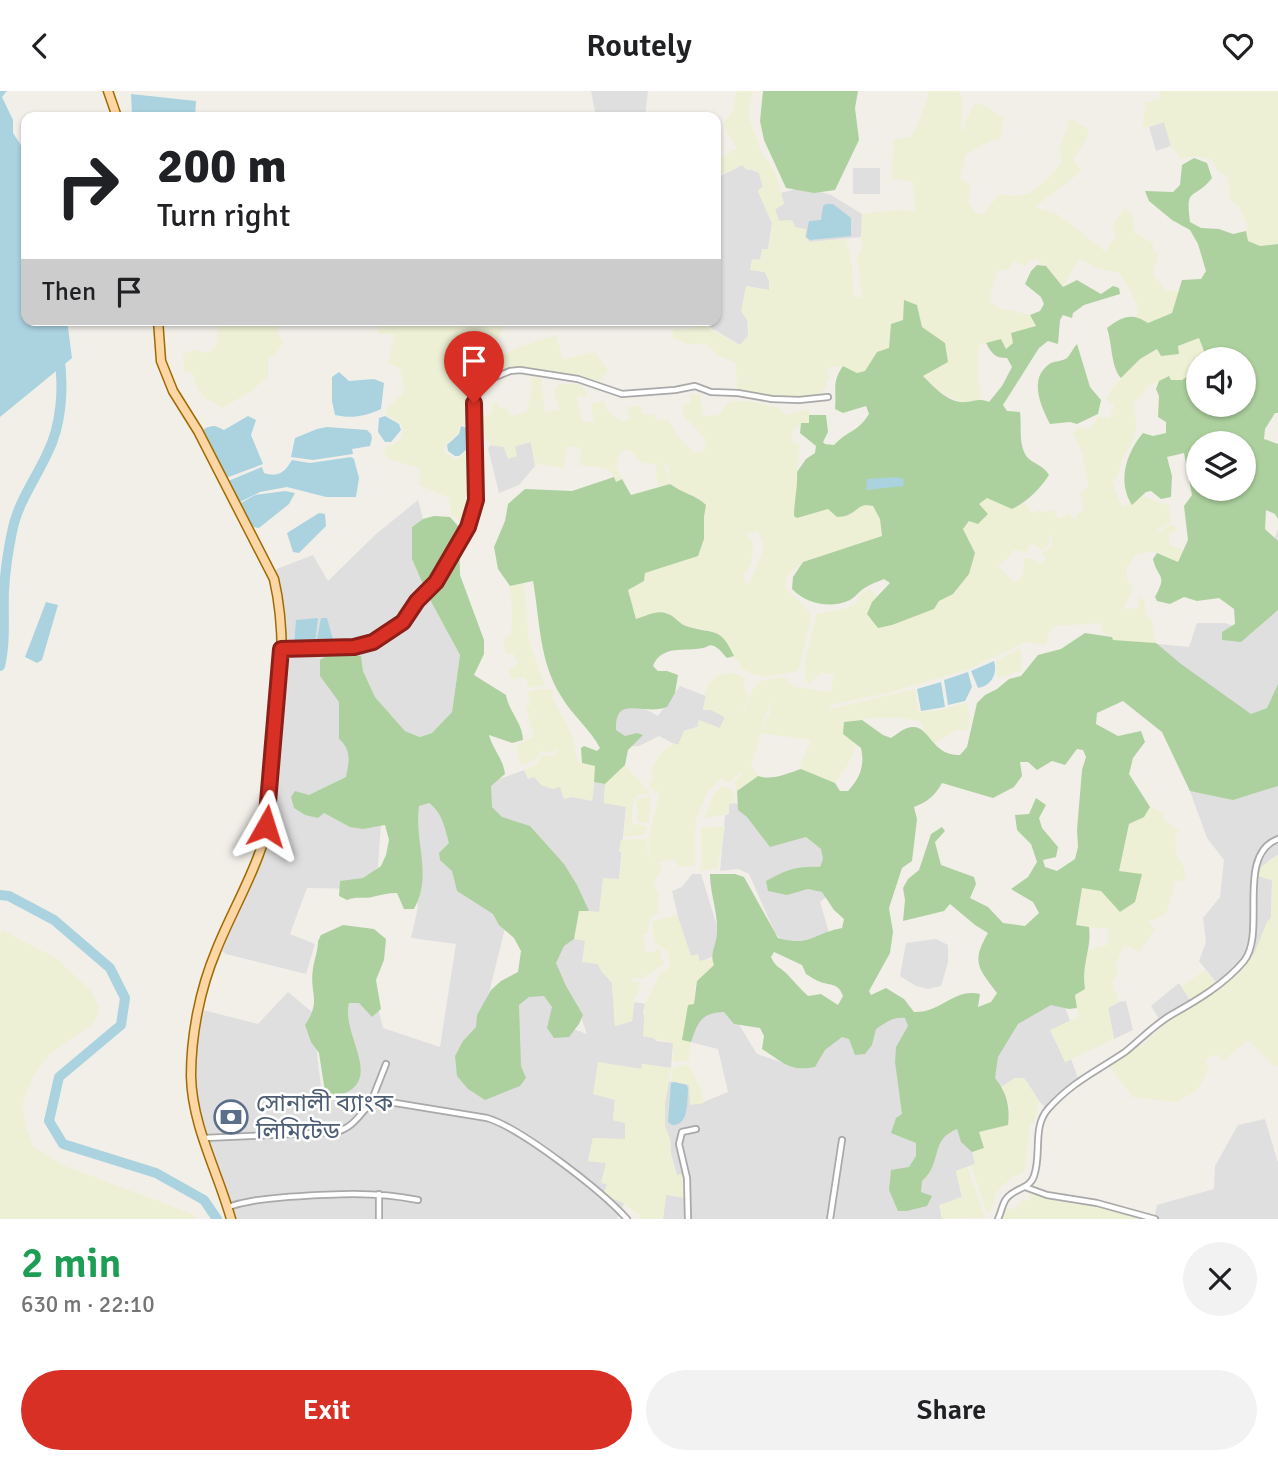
<!DOCTYPE html>
<html lang="en">
<head>
<meta charset="utf-8">
<style>
	:root { --surface:#fff; --page:#f2f2f2; --text:#202124; --muted:#757577; --accent:#d93025 }
	body { margin:0; font-family:Signika,"Noto Sans Bengali",sans-serif; background:var(--page); color:var(--text); height:100vh; display:flex; flex-direction:column; font-size:26px; white-space:nowrap }
	* { box-sizing:border-box; margin:0 }
	p { font-size:23px; color:var(--muted) }
	.icon { flex:none; width:38px; height:38px; fill:none; stroke:currentColor; stroke-width:2; stroke-linecap:round; stroke-linejoin:round }
	.map { position:relative; height:1128px; overflow:hidden }
	.details { display:flex; flex-direction:column; background:var(--surface); flex:1 }
	.details>* { flex:none }
	.guide { position:absolute; left:21px; top:21px; width:700px; height:214px; border-radius:14px; box-shadow:0 2px 5px #0004; background:#fff; color:var(--text); overflow:hidden }
	.controls { position:absolute; left:1186px; top:256px; display:grid; gap:14px }
	.controls a { display:grid; place-items:center; width:70px; height:70px; border-radius:50%; background:var(--surface); box-shadow:0 2px 5px #0004; font-size:35px }
	.pin { position:absolute; display:grid; place-items:center; width:60px; height:60px; color:#fff; margin:-72px -30px; border-radius:50% 50% 50% 0; rotate:-45deg; box-shadow:0 0 7px #0007 }
	.pin .icon { rotate:45deg }
	.me { position:absolute; width:77px; margin:-38px; rotate:6deg; stroke-linejoin:round; filter:drop-shadow(0 0 5px #0008) }
	.turn { display:flex; align-items:center; gap:24px; height:147px; padding:0 21px; font-size:32px }
	.turn .icon { width:91px; height:91px; stroke-width:2.5 }
	.turn b { display:block; font-size:49px; line-height:60px }
	.then { display:flex; align-items:center; height:66px; padding:0 21px; background:#0003; gap:14px; font-size:26px }
	.round { display:grid; place-items:center; flex:none; width:74px; height:74px; border-radius:37px; background:var(--page) }
	.head { display:flex; align-items:center; justify-content:space-between; height:119px; padding:0 21px }
	h1 { font-size:42px; font-weight:600; line-height:52px; color:#1e9e55 }
	.cta { display:flex; gap:14px; margin-top:auto; padding:14px 21px }
	.cta a { flex:1; height:80px; border-radius:42px; background:var(--accent); color:#fff; font-size:28px; font-weight:600; line-height:80px; text-align:center }
	.cta a+a { background:var(--page); color:var(--text) }
	header { display:flex; justify-content:space-between; align-items:center; height:91px; padding:0 21px; background:var(--surface); font-size:32px; font-weight:600 }
	.map>svg:first-child { display:block }
	.residential { fill:#e0dfdf }
	.farmland { fill:#eef0d5; fill-rule:evenodd }
	.forest { fill:#add19e; fill-rule:evenodd }
	.water { fill:#aad3df }
	.lines { fill:none; stroke-linecap:round; stroke-linejoin:round }
	.river { stroke:#aad3df; stroke-width:10 }
	.street-casing { stroke:#a9a9a9; stroke-width:8 }
	.primary-casing { stroke:#a06b00; stroke-width:11 }
	.street { stroke:#fff; stroke-width:4.5 }
	.primary { stroke:#fcd6a4; stroke-width:8 }
	.route-casing { stroke:#8d1f18; stroke-width:18 }
	.route { stroke:#d93025; stroke-width:12 }
	.labels { text-anchor:middle; dominant-baseline:central; stroke-width:5; stroke-linejoin:round; paint-order:stroke }
	.service-label { font-size:24px; fill:#4e5e75; stroke:#fff; text-anchor:start }
</style>
</head>
<body>
<header><svg class="icon" aria-label="back" viewBox="0 0 24 24"><path d="M15 5l-7 7 7 7"/></svg>Routely<svg class="icon" aria-label="heart" viewBox="0 0 24 24"><path d="M12 20l-8-8c-3-5 5-10 8-4 3-6 11-1 8 4z"/></svg></header>
<div class="map">
<svg width="1278" height="1128" viewBox="0 0 1278 1128">
	<rect width="100%" height="100%" fill="#f2efe9"/>
	<path class="residential" d="M 591,0 L 648,0 L 645,26 L 596,26 Z
		M 1164,31 L 1171,55 L 1156,60 L 1149,36 Z
		M 742,74 L 759,82 L 763,95 L 758,100 L 772,132 L 768,159 L 750,179 L 765,181 L 769,190 L 769,199 L 746,195 L 748,245 L 740,254 L 698,229 L 716,229 L 716,87 Z
		M 853,77 L 880,77 L 880,103 L 853,103 Z
		M 803,96 L 831,104 L 862,123 L 861,146 L 810,151 L 795,136 L 779,130 L 775,118 L 784,113 L 781,102 Z
		M 531,351 L 535,375 L 519,394 L 499,402 L 488,357 L 491,354 L 504,356 L 508,367 L 515,355 Z
		M 418,409 L 423,428 L 412,436 L 412,468 L 428,505 L 460,564 L 452,621 L 433,642 L 421,646 L 405,640 L 375,606 L 363,580 L 361,566 L 381,734 L 378,775 L 364,798 L 307,797 L 290,843 L 315,853 L 306,883 L 226,863 L 222,860 L 257,778 L 270,735 L 283,517 L 274,479 L 313,464 L 328,490 L 375,444 Z
		M 1278,438 L 1278,764 L 1268,770 L 1259,785 L 1272,789 L 1271,827 L 1267,831 L 1255,863 L 1219,895 L 1199,870 L 1206,851 L 1203,827 L 1220,806 L 1224,769 L 1207,747 L 1190,700 L 1162,641 L 1123,610 L 1148,552 L 1189,556 L 1197,532 L 1225,532 L 1240,537 Z
		M 680,595 L 706,605 L 703,619 L 711,619 L 725,626 L 720,637 L 697,636 L 684,640 L 678,655 L 659,645 L 639,655 L 626,656 L 612,639 L 611,625 L 622,610 L 634,612 L 658,625 Z
		M 524,679 L 528,687 L 534,686 L 560,696 L 573,706 L 592,709 L 594,691 L 605,693 L 604,712 L 626,715 L 619,788 L 585,849 L 612,892 L 615,935 L 632,930 L 634,911 L 645,913 L 643,922 L 656,950 L 673,952 L 671,977 L 642,973 L 642,978 L 598,972 L 615,1009 L 613,1029 L 626,1032 L 625,1049 L 593,1047 L 588,1070 L 606,1072 L 602,1092 L 608,1093 L 603,1103 L 624,1112 L 620,1124 L 616,1128 L 235,1128 L 197,1014 L 195,965 L 203,919 L 258,933 L 288,901 L 312,921 L 321,996 L 342,999 L 348,950 L 342,900 L 373,897 L 383,937 L 440,956 L 456,853 L 411,847 L 418,816 L 406,728 L 423,690 L 508,825 L 488,906 L 509,909 L 550,894 L 562,934 L 587,943 L 578,917 L 551,881 L 492,733 L 486,693 Z
		M 735,712 L 753,716 L 834,755 L 833,801 L 820,811 L 830,845 L 795,862 L 775,842 L 749,783 L 738,778 L 720,780 L 725,724 L 729,723 L 729,713 Z
		M 692,783 L 701,783 L 725,861 L 699,871 L 691,865 L 682,843 L 672,800 L 682,796 Z
		M 936,848 L 948,854 L 948,871 L 941,895 L 928,898 L 916,895 L 900,885 L 906,852 Z
		M 1179,892 L 1194,915 L 1163,934 L 1151,915 Z
		M 1061,905 L 1070,930 L 1051,939 L 1066,971 L 1071,968 L 1080,992 L 1050,1021 L 1039,1010 L 1027,991 L 1015,987 L 994,1001 L 983,982 L 1007,930 Z
		M 1126,910 L 1133,939 L 1114,948 L 1108,917 L 1119,911 Z
		M 688,914 L 730,919 L 757,963 L 790,974 L 821,948 L 904,914 L 942,1029 L 979,1041 L 975,1073 L 956,1080 L 962,1106 L 940,1114 L 942,1128 L 663,1128 L 666,1104 L 677,1084 L 671,1063 L 670,1048 L 665,1036 L 665,1011 L 669,990 L 690,994 L 690,1000 L 699,1013 L 728,1001 L 718,958 L 682,949 Z
		M 1265,1028 L 1278,1072 L 1278,1128 L 1154,1128 L 1157,1114 L 1214,1098 L 1215,1075 L 1238,1034 Z"/>
	<path class="farmland" d="M 736,0 L 753,0 L 748,24 L 763,65 L 768,69 L 776,83 L 784,113 L 775,118 L 779,130 L 792,129 L 795,136 L 806,138 L 805,146 L 810,151 L 846,148 L 852,173 L 853,202 L 856,206 L 862,206 L 857,165 L 861,160 L 862,123 L 896,119 L 916,120 L 913,91 L 891,87 L 894,48 L 912,46 L 928,7 L 927,0 L 960,0 L 963,10 L 961,38 L 964,39 L 967,27 L 976,11 L 989,17 L 1004,27 L 1000,48 L 992,49 L 966,63 L 960,88 L 971,94 L 968,110 L 975,122 L 984,123 L 999,103 L 1012,105 L 1029,103 L 1047,88 L 1061,72 L 1060,56 L 1070,27 L 1089,39 L 1085,51 L 1073,68 L 1082,80 L 1035,116 L 1059,124 L 1106,161 L 1116,144 L 1111,138 L 1124,117 L 1131,123 L 1134,130 L 1134,141 L 1153,152 L 1154,161 L 1159,163 L 1153,183 L 1166,199 L 1180,201 L 1172,222 L 1148,232 L 1137,226 L 1138,214 L 1120,182 L 1100,178 L 1079,168 L 1063,196 L 1046,176 L 1035,167 L 1024,175 L 1014,170 L 1009,178 L 997,180 L 989,210 L 999,217 L 1030,224 L 1037,235 L 1011,242 L 1013,253 L 1006,258 L 1001,248 L 979,254 L 978,279 L 981,308 L 963,312 L 940,301 L 923,284 L 922,236 L 917,214 L 904,209 L 903,229 L 891,233 L 889,257 L 877,261 L 865,280 L 857,282 L 843,275 L 830,276 L 826,282 L 830,285 L 821,306 L 762,304 L 737,299 L 736,272 L 718,264 L 705,252 L 689,254 L 673,247 L 673,238 L 686,239 L 702,233 L 740,254 L 748,245 L 749,232 L 741,220 L 746,195 L 769,199 L 769,190 L 765,181 L 750,179 L 752,168 L 760,169 L 762,158 L 768,158 L 771,140 L 772,132 L 758,100 L 763,95 L 759,82 L 754,78 L 747,79 L 742,74 L 716,87 L 716,70 L 737,57 L 727,42 L 724,31 L 733,20 Z
		M 1161,0 L 1278,0 L 1278,153 L 1260,155 L 1248,150 L 1246,140 L 1248,136 L 1238,114 L 1230,109 L 1228,87 L 1218,80 L 1211,68 L 1195,65 L 1180,68 L 1171,55 L 1164,31 L 1143,37 L 1145,12 L 1159,9 Z
		M 219,229 L 276,229 L 279,245 L 284,250 L 277,262 L 268,267 L 268,285 L 254,298 L 223,317 L 206,308 L 198,299 L 192,281 L 184,280 L 183,263 L 193,259 L 205,262 L 213,259 L 216,254 Z
		M 380,229 L 508,229 L 497,250 L 489,258 L 478,260 L 480,290 L 471,307 L 475,399 L 468,426 L 463,432 L 451,423 L 450,407 L 419,394 L 420,377 L 388,368 L 384,363 L 386,355 L 393,354 L 400,348 L 403,339 L 400,331 L 386,324 L 388,317 L 402,303 L 405,294 L 399,276 L 388,272 L 394,243 L 379,243 ZM 460,333 L 468,335 L 468,357 L 461,366 L 455,368 L 444,361 L 445,355 L 458,342 Z
		M 556,244 L 563,268 L 595,261 L 608,280 L 598,291 L 524,276 L 514,277 L 493,284 L 489,274 L 514,258 Z
		M 1199,247 L 1207,268 L 1199,268 L 1199,279 L 1182,289 L 1171,289 L 1169,285 L 1148,295 L 1140,307 L 1133,312 L 1137,336 L 1132,351 L 1122,368 L 1117,387 L 1112,390 L 1122,417 L 1143,405 L 1169,415 L 1171,431 L 1157,439 L 1158,442 L 1172,433 L 1178,438 L 1175,441 L 1169,443 L 1169,454 L 1182,458 L 1178,471 L 1161,463 L 1149,461 L 1137,463 L 1127,476 L 1127,487 L 1133,498 L 1124,516 L 1127,518 L 1138,517 L 1139,506 L 1144,509 L 1147,527 L 1151,527 L 1156,552 L 1112,549 L 1112,545 L 1102,542 L 1101,532 L 1056,535 L 1049,541 L 1046,554 L 1026,551 L 969,578 L 892,601 L 830,614 L 831,618 L 915,598 L 918,621 L 941,619 L 967,611 L 969,624 L 968,640 L 957,639 L 933,653 L 919,630 L 902,627 L 871,627 L 844,631 L 849,646 L 856,655 L 847,675 L 835,692 L 801,678 L 801,672 L 811,649 L 761,642 L 765,630 L 770,622 L 769,607 L 768,619 L 763,630 L 759,651 L 751,674 L 758,685 L 737,700 L 734,693 L 742,682 L 740,681 L 732,690 L 725,691 L 721,688 L 707,702 L 696,729 L 694,774 L 679,776 L 674,768 L 658,771 L 650,766 L 649,746 L 660,700 L 654,700 L 649,695 L 653,686 L 651,683 L 654,675 L 661,662 L 673,652 L 678,654 L 684,640 L 697,636 L 699,629 L 720,637 L 725,626 L 711,619 L 703,619 L 708,593 L 718,584 L 734,582 L 745,587 L 744,596 L 748,603 L 742,624 L 752,600 L 760,590 L 783,586 L 794,596 L 831,601 L 834,583 L 821,582 L 810,592 L 805,589 L 805,567 L 817,523 L 844,518 L 855,513 L 861,503 L 869,497 L 877,505 L 872,511 L 878,537 L 933,518 L 939,510 L 956,500 L 963,438 L 969,430 L 987,424 L 979,413 L 987,407 L 1012,418 L 1025,412 L 1033,423 L 1038,419 L 1042,421 L 1052,419 L 1060,428 L 1069,422 L 1074,428 L 1083,417 L 1080,402 L 1088,396 L 1082,362 L 1073,342 L 1078,336 L 1089,339 L 1099,325 L 1109,328 L 1114,314 L 1106,309 L 1112,297 L 1140,268 L 1158,258 L 1179,262 L 1178,255 ZM 1051,439 L 1052,456 L 1044,461 L 1042,464 L 1047,468 L 1041,472 L 1029,467 L 1024,468 L 1023,485 L 1015,492 L 998,475 L 1009,466 L 1013,459 L 1027,461 L 1030,452 L 1043,459 L 1048,456 Z
		M 530,286 L 541,287 L 545,321 L 559,319 L 554,300 L 559,293 L 581,293 L 588,306 L 579,305 L 577,308 L 583,331 L 594,330 L 591,313 L 604,310 L 606,318 L 620,330 L 627,330 L 631,326 L 628,322 L 627,316 L 641,315 L 643,323 L 654,324 L 658,330 L 668,328 L 676,343 L 694,362 L 705,359 L 706,349 L 683,324 L 682,314 L 690,313 L 690,304 L 700,303 L 703,325 L 719,324 L 730,310 L 746,310 L 778,316 L 786,324 L 809,318 L 809,333 L 801,333 L 793,338 L 792,351 L 800,354 L 797,381 L 798,397 L 794,411 L 797,426 L 828,418 L 848,425 L 857,416 L 866,414 L 873,415 L 880,428 L 882,445 L 803,471 L 788,484 L 785,497 L 801,511 L 809,520 L 811,530 L 798,580 L 765,586 L 755,584 L 740,577 L 742,572 L 735,568 L 729,555 L 707,539 L 684,535 L 667,522 L 653,522 L 636,528 L 627,498 L 644,490 L 645,482 L 697,465 L 704,448 L 704,426 L 699,407 L 683,402 L 670,393 L 669,379 L 662,369 L 669,388 L 668,394 L 658,396 L 655,373 L 643,372 L 629,359 L 624,359 L 619,364 L 616,376 L 622,388 L 616,391 L 611,381 L 604,377 L 580,374 L 581,357 L 567,355 L 564,378 L 543,373 L 535,375 L 531,351 L 515,355 L 517,365 L 508,368 L 504,356 L 491,354 L 487,348 L 482,345 L 480,328 L 491,323 L 493,312 L 497,310 L 499,317 L 507,316 L 508,322 L 512,325 L 527,321 L 532,298 ZM 758,440 L 764,456 L 750,492 L 745,493 L 744,481 L 748,479 L 751,471 L 753,457 L 752,451 L 745,443 Z
		M 524,492 L 529,550 L 545,594 L 529,597 L 525,586 L 512,589 L 509,579 L 518,574 L 513,562 L 506,563 L 503,549 L 511,544 L 512,522 L 510,495 Z
		M 1020,557 L 1022,567 L 1021,580 L 999,587 L 997,584 L 996,570 Z
		M 541,598 L 553,599 L 552,606 L 573,646 L 578,671 L 596,675 L 592,710 L 573,706 L 564,708 L 560,696 L 553,698 L 541,694 L 534,686 L 528,688 L 524,679 L 537,673 L 541,664 L 552,665 L 557,662 L 558,658 L 550,662 L 541,660 L 535,669 L 521,674 L 516,654 L 534,646 L 525,616 L 531,614 L 528,601 Z
		M 625,674 L 650,702 L 636,705 L 632,716 L 632,733 L 648,735 L 644,744 L 624,745 L 626,716 L 604,712 L 605,693 Z
		M 723,695 L 732,698 L 735,707 L 735,712 L 729,713 L 729,723 L 705,727 L 714,702 Z
		M 651,706 L 649,732 L 637,731 L 637,708 Z
		M 1150,716 L 1165,722 L 1164,729 L 1179,740 L 1175,745 L 1177,766 L 1185,778 L 1186,785 L 1182,790 L 1175,790 L 1170,813 L 1165,824 L 1148,831 L 1155,837 L 1140,861 L 1125,854 L 1116,873 L 1117,884 L 1112,891 L 1119,911 L 1108,917 L 1114,948 L 1065,971 L 1050,939 L 1079,926 L 1075,904 L 1085,898 L 1083,882 L 1087,859 L 1107,854 L 1109,838 L 1076,835 L 1082,797 L 1101,800 L 1109,808 L 1119,780 L 1129,733 L 1143,726 Z
		M 725,735 L 718,777 L 699,780 L 702,773 L 701,737 Z
		M 647,748 L 648,765 L 663,775 L 654,791 L 659,805 L 658,822 L 650,826 L 648,842 L 643,844 L 645,861 L 655,861 L 656,858 L 659,857 L 664,873 L 643,887 L 632,887 L 633,891 L 640,891 L 637,904 L 635,906 L 632,930 L 615,935 L 612,892 L 601,880 L 598,873 L 582,871 L 585,850 L 574,848 L 579,819 L 599,821 L 603,787 L 619,788 L 623,762 L 619,760 L 621,749 Z
		M 1278,764 L 1278,974 L 1275,975 L 1248,949 L 1223,970 L 1216,963 L 1205,969 L 1209,978 L 1196,1001 L 1175,1011 L 1132,1006 L 1109,974 L 1145,952 L 1168,930 L 1205,908 L 1242,876 L 1254,863 L 1267,831 L 1271,827 L 1272,789 L 1259,785 L 1261,776 Z
		M 677,823 L 691,865 L 698,863 L 700,870 L 711,868 L 714,874 L 697,890 L 695,895 L 694,913 L 682,948 L 691,951 L 689,970 L 673,970 L 673,952 L 643,945 L 645,913 L 659,884 L 670,875 L 668,861 L 654,851 L 652,831 Z
		M 2,839 L 56,867 L 92,901 L 100,919 L 94,932 L 51,962 L 33,985 L 23,1012 L 25,1033 L 33,1055 L 65,1075 L 193,1123 L 196,1128 L 0,1128 L 0,844 Z
		M 1205,879 L 1216,892 L 1191,910 L 1181,895 Z
		M 598,971 L 641,978 L 642,973 L 671,977 L 665,1011 L 665,1036 L 670,1048 L 671,1063 L 676,1084 L 684,1083 L 685,1107 L 666,1104 L 663,1128 L 640,1128 L 640,1125 L 624,1112 L 603,1104 L 607,1093 L 601,1092 L 606,1072 L 588,1070 L 593,1047 L 625,1048 L 625,1032 L 613,1029 L 615,1009 L 593,1003 Z
		M 688,973 L 702,1000 L 704,1012 L 690,1014 L 689,994 L 671,990 L 673,977 Z
		M 1015,987 L 1024,987 L 1039,1010 L 1034,1032 L 1030,1033 L 1025,1080 L 1010,1088 L 996,1102 L 992,1118 L 987,1122 L 971,1074 L 975,1073 L 972,1061 L 983,1057 L 979,1041 L 996,1037 L 1010,1016 L 1002,996 Z
		M 967,1076 L 985,1126 L 942,1128 L 939,1114 L 962,1106 L 956,1080 Z
		M 1030,1102 L 1052,1109 L 1108,1117 L 1137,1126 L 1137,1128 L 1001,1128 L 1006,1116 L 1013,1119 L 1023,1108 L 1030,1110 Z"/>
	<path class="forest" d="M 763,0 L 858,0 L 855,17 L 859,49 L 835,99 L 814,102 L 786,97 L 764,49 L 760,30 Z
		M 1194,67 L 1207,72 L 1212,87 C 1194,110 1185,94 1190,131 L 1201,137 L 1219,138 L 1233,143 L 1246,140 L 1248,150 L 1260,155 L 1278,153 L 1278,322 L 1275,322 L 1265,338 L 1264,348 L 1278,353 L 1278,428 L 1275,423 L 1266,419 L 1265,438 L 1278,450 L 1278,519 L 1241,551 L 1222,549 L 1222,541 L 1235,533 L 1234,518 L 1219,507 L 1197,510 L 1184,506 L 1170,513 L 1157,510 L 1155,506 C 1168,482 1158,489 1153,468 L 1157,462 L 1178,471 L 1188,449 L 1184,415 L 1192,404 L 1184,362 L 1167,366 L 1172,385 L 1171,406 L 1161,408 L 1151,400 L 1146,401 L 1132,414 C 1117,391 1126,362 1143,342 L 1153,345 L 1166,342 L 1166,331 L 1158,326 L 1159,305 L 1156,298 L 1159,290 L 1169,285 L 1171,289 L 1182,289 L 1199,279 L 1199,313 L 1244,313 L 1244,268 L 1207,268 L 1199,247 L 1178,255 L 1179,263 L 1161,265 L 1157,258 L 1140,268 L 1121,287 C 1111,277 1112,251 1107,237 C 1122,226 1131,221 1148,232 L 1172,222 L 1182,189 L 1201,188 L 1206,180 L 1198,153 L 1190,139 L 1172,129 L 1149,110 L 1145,100 L 1173,101 L 1180,94 L 1182,74 ZM 1199,352 L 1244,352 L 1244,397 L 1199,397 Z
		M 1037,174 L 1046,175 L 1063,196 L 1077,189 L 1101,203 L 1113,195 L 1119,197 L 1120,203 L 1084,214 L 1073,222 L 1072,227 L 1063,224 L 1060,229 L 1058,253 L 1048,250 L 1039,257 L 1003,314 L 1007,320 L 1020,321 C 1022,336 1018,353 1027,366 C 1033,373 1042,373 1049,384 C 1040,398 1027,411 1012,418 L 987,407 L 979,413 L 988,423 L 978,433 L 969,430 L 963,438 L 975,462 L 969,483 L 953,503 L 939,510 L 934,518 L 892,534 L 878,537 L 867,523 L 872,511 L 890,492 L 884,488 C 877,491 870,493 863,498 C 859,501 855,506 850,509 C 831,518 806,513 792,498 L 793,486 L 803,471 L 882,445 L 880,428 L 873,415 C 859,412 859,419 848,424 C 848,425 838,426 837,426 L 828,418 L 797,427 L 794,425 C 794,409 798,396 797,381 L 806,368 L 815,362 L 816,355 L 800,342 L 801,332 L 809,332 L 809,324 L 826,324 L 828,341 L 823,351 L 825,353 L 834,354 C 848,339 857,342 869,323 L 866,315 L 843,322 L 835,318 C 837,299 831,292 843,275 L 857,282 L 865,280 L 877,261 L 889,257 L 891,233 L 903,229 L 904,209 L 917,214 L 922,236 L 945,252 L 948,271 L 923,285 C 934,296 949,313 966,311 C 975,310 980,307 989,311 L 1002,295 L 1012,276 L 1007,267 C 995,267 992,263 986,252 L 1001,248 L 1006,258 L 1013,252 L 1011,242 L 1036,235 L 1030,224 L 1040,220 L 1044,213 L 1041,206 L 1025,193 L 1031,180 Z
		M 1077,253 L 1090,296 L 1101,309 L 1098,323 L 1077,333 L 1070,331 L 1050,333 C 1040,314 1028,286 1051,272 C 1056,270 1063,270 1067,267 C 1071,263 1073,257 1077,253 Z
		M 614,386 L 616,391 L 622,388 L 631,404 L 670,393 C 682,402 696,404 706,414 L 704,426 L 704,448 L 698,465 L 645,482 L 644,490 L 628,499 L 636,528 C 646,525 658,518 668,523 C 675,525 679,533 686,535 C 713,544 720,534 734,565 L 727,567 C 723,563 719,557 714,555 C 708,553 709,556 703,557 C 685,561 662,553 653,575 L 658,580 L 667,580 L 678,584 L 675,602 L 667,616 C 641,625 615,603 616,639 L 625,645 L 637,642 L 643,644 L 628,659 L 625,674 L 605,693 L 594,691 L 595,675 L 582,672 L 581,657 L 584,655 L 597,660 L 600,657 C 590,638 572,624 561,605 C 539,570 540,530 533,490 L 510,495 L 498,478 L 494,456 L 505,430 L 508,413 L 525,398 L 572,400 Z
		M 434,425 L 450,426 L 459,436 L 460,484 L 484,549 L 484,563 L 474,584 L 506,604 C 509,621 523,633 523,649 L 512,652 L 489,644 C 493,659 503,667 505,683 L 491,695 L 492,716 L 502,726 L 530,735 L 564,773 L 577,794 L 589,820 L 579,820 L 574,848 L 564,855 L 556,872 L 566,895 L 583,924 L 579,933 L 569,946 L 554,947 L 547,937 L 552,916 L 544,905 L 529,906 L 519,914 L 521,975 L 526,987 L 520,995 L 485,1009 L 468,998 L 457,985 L 455,965 L 463,950 L 476,936 L 477,924 L 491,899 L 501,890 L 518,881 L 521,860 L 514,847 L 499,834 L 493,823 L 457,800 L 452,780 L 440,769 L 439,762 L 449,752 C 445,737 442,721 429,712 L 419,715 C 414,751 433,784 414,818 L 404,818 L 397,802 C 388,802 381,804 372,806 C 362,808 357,805 347,809 L 339,805 L 340,790 L 363,787 L 381,775 L 386,764 L 389,749 L 385,734 L 363,738 L 350,736 L 324,722 L 318,727 L 305,724 L 294,717 L 291,706 L 295,700 L 309,704 L 346,686 C 349,671 352,659 339,648 L 339,611 L 320,585 L 320,569 L 332,561 L 361,565 L 363,580 L 375,606 L 405,640 L 420,646 L 432,642 L 452,621 L 460,564 L 428,505 L 412,468 L 412,436 L 423,428 Z
		M 1085,542 L 1112,546 L 1113,549 L 1156,552 L 1181,573 L 1251,623 L 1267,617 L 1278,593 L 1278,695 L 1233,709 L 1190,700 L 1162,641 L 1123,610 L 1097,622 L 1096,633 L 1118,645 L 1141,640 L 1145,651 L 1133,667 L 1129,683 L 1150,716 L 1144,726 L 1129,733 L 1119,780 L 1142,783 L 1135,811 L 1120,821 L 1101,800 L 1082,797 L 1076,834 L 1089,836 C 1092,858 1081,873 1085,898 L 1075,904 L 1077,917 L 1069,918 L 1051,914 L 1018,933 L 998,966 L 995,987 C 1007,1002 1010,1015 1008,1034 L 979,1041 L 984,1057 L 972,1061 L 961,1051 L 957,1038 C 929,1049 943,1072 922,1090 L 921,1101 L 932,1105 L 927,1115 L 907,1120 L 898,1120 L 889,1099 L 891,1079 L 909,1076 L 916,1065 L 916,1052 L 891,1042 L 896,1027 L 902,1023 L 895,971 L 896,956 L 908,935 L 905,927 C 893,925 885,932 876,938 L 872,954 L 865,963 L 855,964 L 849,948 L 842,946 L 825,959 L 815,976 C 789,981 783,971 762,958 L 764,945 L 760,937 L 734,933 L 724,921 C 701,922 698,931 691,951 L 682,949 L 688,914 L 694,913 L 697,890 L 714,874 C 709,863 717,853 717,841 C 718,821 710,803 710,783 L 735,783 L 744,786 L 778,847 C 811,856 811,843 842,837 L 844,828 L 834,819 L 822,801 L 808,798 L 787,804 L 768,800 L 766,790 C 786,779 797,775 820,776 L 823,768 L 821,758 L 806,746 L 770,756 L 747,726 L 738,719 L 737,700 L 758,685 C 772,690 788,682 801,678 L 835,692 L 840,700 L 848,700 C 860,687 865,675 861,657 L 843,643 L 844,631 L 862,629 L 883,644 L 891,647 C 896,644 900,640 905,638 C 930,627 928,665 960,664 L 967,656 L 977,612 L 985,604 L 997,598 L 1009,588 L 1021,585 L 1038,564 L 1061,558 ZM 1077,658 L 1083,659 L 1086,666 L 1082,679 L 1077,739 L 1078,756 L 1075,768 L 1057,780 L 1045,776 L 1043,769 L 1056,766 L 1058,756 L 1042,737 L 1039,727 L 1046,714 L 1036,707 L 1029,723 L 1015,724 L 1017,739 L 1031,753 L 1037,771 L 1028,786 L 1011,798 L 1033,811 L 1039,822 L 1025,835 L 1003,832 L 988,816 L 970,807 L 976,793 L 974,786 L 941,774 L 935,751 L 945,740 L 942,736 L 931,743 L 919,779 L 908,788 L 903,797 L 905,809 L 903,830 L 944,820 L 950,813 L 975,834 L 988,842 C 971,871 978,877 997,902 L 991,911 L 978,916 L 980,903 C 953,897 942,922 914,921 L 904,908 L 886,897 L 871,904 L 869,900 L 890,862 L 893,841 L 889,817 L 902,777 L 912,770 L 917,728 L 914,716 C 927,711 935,705 942,692 L 993,707 L 1014,696 L 1022,685 L 1020,671 L 1028,671 L 1037,679 L 1052,670 L 1065,674 ZM 774,861 L 802,874 L 806,883 C 811,886 818,891 824,892 C 835,895 838,893 843,905 L 838,914 L 821,903 L 808,905 C 800,898 794,890 787,883 C 779,875 776,877 771,866 Z
		M 343,834 L 374,838 L 386,848 L 384,869 L 376,889 L 381,918 L 372,926 L 359,912 L 349,912 C 340,945 390,993 333,1006 L 325,1001 L 319,962 L 311,951 L 305,934 C 322,909 309,903 313,878 C 314,869 318,860 318,850 L 321,844 Z"/>
	<path class="water" d="M 0,0 L 7,0 L 2,6 L 13,29 L 13,42 L 26,62 L 26,229 L 67,229 L 72,267 L 0,326 Z
		M 131,3 L 196,10 L 195,26 L 136,26 L 132,23 Z
		M 826,113 L 833,113 L 851,127 L 851,145 L 810,149 L 806,146 L 809,130 L 821,129 L 823,115 Z
		M 339,281 L 349,290 L 374,288 L 384,292 L 381,318 C 366,325 352,328 335,324 L 332,310 L 332,286 Z
		M 248,325 L 256,329 L 251,344 L 263,373 L 226,387 L 203,344 L 204,338 C 215,333 215,335 224,339 Z
		M 385,325 L 399,333 L 401,339 L 391,351 L 385,351 L 378,341 L 379,327 Z
		M 461,335 L 467,337 L 467,358 L 459,365 L 455,365 L 448,360 L 447,354 L 459,343 Z
		M 327,336 L 367,339 L 371,343 L 372,347 L 370,355 L 352,358 L 353,363 L 313,369 L 291,366 L 295,347 L 317,338 Z
		M 351,366 L 354,368 L 359,387 L 356,406 L 326,406 L 287,396 L 260,401 L 240,411 L 228,390 L 262,376 L 264,382 C 280,387 285,380 292,369 L 310,372 Z
		M 897,386 L 903,388 L 904,395 L 866,399 L 867,388 Z
		M 285,400 L 295,402 L 289,413 L 259,437 L 252,436 L 240,414 L 241,412 L 255,404 Z
		M 319,422 L 325,423 L 326,435 L 299,462 L 293,461 L 287,442 Z
		M 46,511 L 58,514 L 42,569 L 37,572 L 25,566 Z
		M 318,527 L 315,553 L 294,554 L 296,529 Z
		M 321,527 L 327,527 L 334,552 L 316,553 Z
		M 994,570 C 998,583 991,595 978,597 L 971,580 Z
		M 968,581 L 972,596 L 965,610 L 948,614 L 944,589 Z
		M 941,591 L 945,616 L 921,620 L 917,598 Z
		M 674,991 L 687,994 L 688,998 C 687,1011 689,1035 672,1034 L 668,1031 L 671,992 Z"/>
	<g class="lines">
		<path class="river" d="M 0,575 C 6,550 3,525 4,500 C 5,481 8,460 12,441 C 17,413 35,389 47,363 C 62,334 64,295 59,263
			M 0,804 L 9,805 L 54,829 L 110,877 L 125,907 L 121,934 L 59,986 L 49,1030 L 63,1053 L 156,1082 L 204,1109 L 217,1128"/>
		<defs>
			<path id="street" d="M 282,558 L 354,556 L 373,551 L 403,531 L 417,510 L 436,491 L 468,436 L 473,422 L 477,402 L 474,312 L 482,295 L 493,287 L 510,280 L 520,279 L 578,288 L 622,303 L 675,299 L 695,295 L 711,301 L 738,302 L 772,308 L 799,309 L 828,306
				M 371,1011 L 386,973
				M 204,1047 L 336,1041 C 359,1035 362,1015 377,1009 L 487,1027 C 521,1037 602,1100 627,1128
				M 1025,1096 L 1047,1104 L 1097,1112 L 1155,1128
				M 228,1116 C 248,1109 267,1108 287,1106 C 332,1103 374,1100 418,1109
				M 379,1128 L 379,1103
				M 688,1128 L 687,1087 L 679,1053 L 682,1041 L 696,1038
				M 830,1128 L 842,1049
				M 998,1128 C 1001,1122 1002,1114 1006,1108 C 1014,1097 1030,1098 1034,1085 C 1042,1063 1032,1036 1048,1018 C 1072,991 1097,980 1125,961 C 1140,949 1154,934 1171,924 C 1196,910 1225,893 1244,870 C 1267,841 1235,764 1278,748"/>
			<path id="primary" d="M 108,0 L 117,26
				M 158,229 L 161,270 L 173,300 L 198,340 L 274,488 C 289,552 279,620 272,684 C 269,710 269,738 259,763 C 247,796 229,827 216,860 C 200,898 191,944 191,985 C 192,1035 218,1081 231,1128"/>
		</defs>
		<use href="#street" class="street-casing"/>
		<use href="#primary" class="primary-casing"/>
		<use href="#street" class="street"/>
		<use href="#primary" class="primary"/>
	</g>
	<g class="lines">
		<defs>
			<path id="route" d="M 266,735 L 281,558 L 354,556 L 373,551 L 403,531 L 417,510 L 436,491 L 468,436 L 476,409 L 474,312"/>
		</defs>
		<use href="#route" class="route-casing"/>
		<use href="#route" class="route"/>
	</g>
	<defs>
		<symbol id="bank-ring" viewBox="-11 -11 22 22"><circle r="9.5" fill="#fff" stroke="#5c6f8a" stroke-width="1.5"/><path d="M-6-4H6V4H-6ZM0-2.3a2.3 2.3 0 1 0 0 4.6a2.3 2.3 0 1 0 0-4.6Z" fill="#5c6f8a"/></symbol>
	</defs>
	<g fill-rule="evenodd">
		<use href="#bank-ring" x="212" y="1007" width="38" height="38"/>
	</g>
	<g class="labels">
		<g class="service-label">
			<text x="256" y="1012">সোনালী ব্যাংক<tspan x="256" dy="28">লিমিটেড</tspan></text>
		</g>
	</g>
</svg>
<div class="controls">
<a><svg class="icon" aria-label="sound" viewBox="0 0 24 24"><path d="M4 9h4l5-4v14l-5-4H4zM17 9q2 3 0 6"/></svg></a>
<a><svg class="icon" aria-label="layers" viewBox="0 0 24 24"><path d="M12 4l9 5-9 5-9-5zM3 14l9 5 9-5"/></svg></a>
</div>
<div class="pin" style="left:474px;top:312px;background:#d93025"><svg class="icon" aria-label="arrive" viewBox="0 0 24 24"><path d="M6 21V4h12l-3 4 3 4H6"/></svg></div>
<svg class="me" style="left:266px;top:735px" viewBox="-20 -20 40 40"><path d="M0-17L14 15 0 8-14 15z" fill="#d93025" stroke="#fff" stroke-width="4"/></svg>
<div class="guide">
<div class="turn"><svg class="icon" aria-label="right" viewBox="0 0 24 24"><path d="M7 20v-9h11M14 6l5 5-5 5"/></svg><div><b>200 m</b>Turn right</div></div>
<div class="then">Then<svg class="icon" aria-label="arrive" viewBox="0 0 24 24"><path d="M6 21V4h12l-3 4 3 4H6"/></svg></div>
</div>
</div>
<section class="details">
<div class="head"><div><h1>2 min</h1><p>630 m · 22:10</p></div><a class="round"><svg class="icon" aria-label="close" viewBox="0 0 24 24"><path d="M6 6l12 12M18 6L6 18"/></svg></a></div>
<div class="cta"><a>Exit</a><a>Share</a></div>
</section>
</body>
</html>
